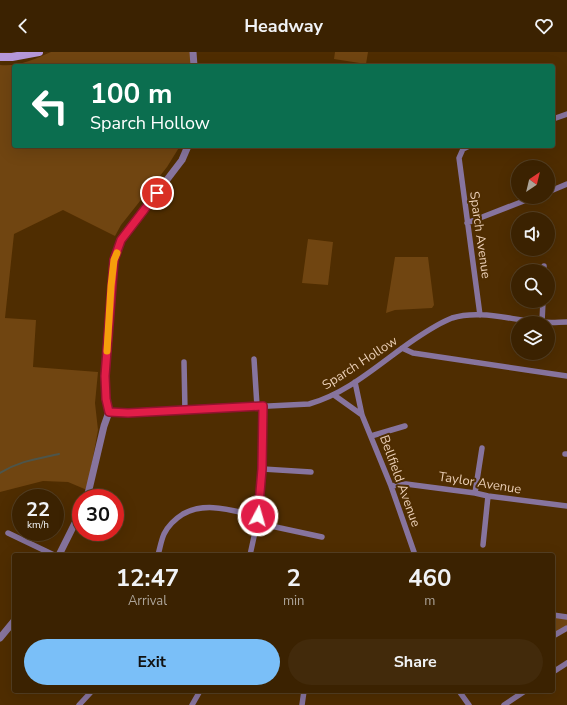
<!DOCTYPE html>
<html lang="en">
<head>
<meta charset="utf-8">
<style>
	:root { --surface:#3b2201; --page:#422a0b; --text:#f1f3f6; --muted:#aca499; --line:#543f23; --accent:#7abff8 }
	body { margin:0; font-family:"Nunito Sans",sans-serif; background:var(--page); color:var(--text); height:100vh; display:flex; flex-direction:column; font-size:15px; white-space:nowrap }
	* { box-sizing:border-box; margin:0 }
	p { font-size:13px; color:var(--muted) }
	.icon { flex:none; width:22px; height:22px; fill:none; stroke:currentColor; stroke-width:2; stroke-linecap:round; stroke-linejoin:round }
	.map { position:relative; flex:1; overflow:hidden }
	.drawer { position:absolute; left:12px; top:501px; width:543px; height:140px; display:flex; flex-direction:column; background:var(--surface); border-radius:4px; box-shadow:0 4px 16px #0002,0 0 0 1px var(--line) }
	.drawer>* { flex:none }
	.guide { position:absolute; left:12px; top:12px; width:543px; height:84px; border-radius:4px; box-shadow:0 4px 16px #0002,0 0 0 1px var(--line); background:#0b6e4f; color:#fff; overflow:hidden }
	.needle { width:26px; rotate:35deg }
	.controls { position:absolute; left:511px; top:108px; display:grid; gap:8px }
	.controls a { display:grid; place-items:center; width:44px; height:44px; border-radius:50%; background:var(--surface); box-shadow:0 4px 16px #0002,0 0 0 1px var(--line); font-size:20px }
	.speed { position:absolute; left:12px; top:437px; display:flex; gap:8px; font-size:20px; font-weight:700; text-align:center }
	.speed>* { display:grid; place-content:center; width:52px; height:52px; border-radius:50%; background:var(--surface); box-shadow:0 4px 16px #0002,0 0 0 1px var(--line); line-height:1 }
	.speed small { font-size:10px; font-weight:400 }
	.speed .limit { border:6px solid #d22; background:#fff; color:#111 }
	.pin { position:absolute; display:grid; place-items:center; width:34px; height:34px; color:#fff; margin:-17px; border:2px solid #fff; border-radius:50%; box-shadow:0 1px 4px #0007 }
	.me { position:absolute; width:44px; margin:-22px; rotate:6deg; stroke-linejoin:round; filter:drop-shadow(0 0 3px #0008) }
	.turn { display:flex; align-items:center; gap:14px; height:84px; padding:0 12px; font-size:18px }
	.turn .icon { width:52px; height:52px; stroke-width:2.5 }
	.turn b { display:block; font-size:28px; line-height:34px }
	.eta { display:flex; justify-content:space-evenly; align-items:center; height:68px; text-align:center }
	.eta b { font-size:24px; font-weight:700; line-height:28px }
	.button { display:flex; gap:8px; margin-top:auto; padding:8px 12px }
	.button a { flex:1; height:46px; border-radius:24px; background:var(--accent); color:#111; font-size:16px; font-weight:700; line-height:46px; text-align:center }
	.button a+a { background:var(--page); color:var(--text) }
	header { display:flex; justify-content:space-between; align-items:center; height:52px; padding:0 12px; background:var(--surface); font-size:18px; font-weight:700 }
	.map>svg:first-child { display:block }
	.green { fill:#704511 }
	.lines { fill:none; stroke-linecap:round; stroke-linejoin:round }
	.stream { stroke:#4d554b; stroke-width:2 }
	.minor { stroke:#87749e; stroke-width:5.5 }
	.tertiary { stroke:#87749e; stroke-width:7 }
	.secondary { stroke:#b597d9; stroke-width:8 }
	.route-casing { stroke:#92132f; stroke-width:10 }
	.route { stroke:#e11d48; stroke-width:7 }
	.slow { stroke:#f59e0b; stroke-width:7 }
	.labels { text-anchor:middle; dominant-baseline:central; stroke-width:4; stroke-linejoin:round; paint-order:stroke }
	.street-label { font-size:13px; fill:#eaceb5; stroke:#4f2d01 }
</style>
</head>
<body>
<header><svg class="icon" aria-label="back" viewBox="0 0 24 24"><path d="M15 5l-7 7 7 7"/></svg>Headway<svg class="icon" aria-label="heart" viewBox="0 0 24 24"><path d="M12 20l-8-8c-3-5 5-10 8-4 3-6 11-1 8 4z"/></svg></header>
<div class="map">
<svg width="567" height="653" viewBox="0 0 567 653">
	<rect width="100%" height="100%" fill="#4f2d01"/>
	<path class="green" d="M 51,0 L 190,0 L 191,14 L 14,14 L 14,94 L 180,94 L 167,115 L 121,173 L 115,184 L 63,158 L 14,182 L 5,266 L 36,268 L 33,315 L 98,320 L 95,351 L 98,378 L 87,438 L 68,430 L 43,429 L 0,440 L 0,13 C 18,15 35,7 51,0 Z
		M 335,0 L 368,0 L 366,12 L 334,7 Z
		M 308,187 L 333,190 L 328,233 L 302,231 Z
		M 395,205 L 428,205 L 434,253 L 432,256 L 395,258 L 386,261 Z
		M 553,563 L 567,565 L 567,576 L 553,584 Z"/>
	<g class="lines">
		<path class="stream" d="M 0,421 C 19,409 37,407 59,402"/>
		<path class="minor" d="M 553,67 L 567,62
			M 469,94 L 463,97 L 459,106 L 480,263
			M 548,140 L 567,132
			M 467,171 L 534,145
			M 544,219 L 544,214
			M 542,270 L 543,249
			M 402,296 L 413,301 L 567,324
			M 254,307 L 257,354
			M 184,310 L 185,359
			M 355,330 L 362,363 L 391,434 L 414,500 L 413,503
			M 334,343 L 362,363
			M 109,360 L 127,361 L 309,352 C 349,341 381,310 415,287 C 427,279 439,271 452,266 C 481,257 513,269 543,270 C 551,271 559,270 567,270
			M 371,384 L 405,374
			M 565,402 L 567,402
			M 263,417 L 311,420
			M 391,434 L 406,432 L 475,441 L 488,444 L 567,454
			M 475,441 L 482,396
			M 257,471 L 322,485
			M 8,481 L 54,503
			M 483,493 L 488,444
			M 158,503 C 160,496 161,489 164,482 C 168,474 175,467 183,462 C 206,449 233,459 258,464
			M 250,503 L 257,471 L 263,417 L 263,354
			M 553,563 L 567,565
			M 553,584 L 567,576
			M 553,620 L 567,611
			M 459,639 L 469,653
			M 79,653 L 92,639
			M 192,653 L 200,639
			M 302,653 L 304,639
			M 504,653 L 525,639"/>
		<path class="tertiary" d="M 193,0 L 194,14
			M 87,446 L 104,374 L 109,360 L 106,347 L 105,324 L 114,209 L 121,188 L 182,108 L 188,94
			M 59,503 L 81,459
			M 0,586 L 14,569"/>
		<path class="secondary" d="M 0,5 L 12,5 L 39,0"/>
	</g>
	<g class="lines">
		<defs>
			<path id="route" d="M 157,141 L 121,188 L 114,208 L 105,324 L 106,347 L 109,360 L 128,361 L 263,354 L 262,417 L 258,464"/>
		</defs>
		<use href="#route" class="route-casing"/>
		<use href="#route" class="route"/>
		<path class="slow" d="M 107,299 L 111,234 L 114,208 L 117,201"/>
	</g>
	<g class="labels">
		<g class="street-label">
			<text transform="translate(480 183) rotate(82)">Sparch Avenue</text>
			<text transform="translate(360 311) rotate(-33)">Sparch Hollow</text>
			<text transform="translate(400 429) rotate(70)">Bellfield Avenue</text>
			<text transform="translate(480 431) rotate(9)">Taylor Avenue</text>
		</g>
	</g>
</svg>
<div class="controls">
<a><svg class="needle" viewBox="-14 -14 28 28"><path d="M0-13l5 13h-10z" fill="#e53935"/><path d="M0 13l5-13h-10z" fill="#aca499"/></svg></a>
<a><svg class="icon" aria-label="sound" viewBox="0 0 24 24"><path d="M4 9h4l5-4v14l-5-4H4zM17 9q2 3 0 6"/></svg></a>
<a><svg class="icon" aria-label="search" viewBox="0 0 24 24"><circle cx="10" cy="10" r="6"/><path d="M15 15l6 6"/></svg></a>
<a><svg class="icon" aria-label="layers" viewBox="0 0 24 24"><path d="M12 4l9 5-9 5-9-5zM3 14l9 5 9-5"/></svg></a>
</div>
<div class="speed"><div>22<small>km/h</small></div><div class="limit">30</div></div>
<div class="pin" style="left:157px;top:141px;background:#d93025"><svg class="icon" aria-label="arrive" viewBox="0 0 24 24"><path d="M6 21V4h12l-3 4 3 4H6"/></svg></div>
<svg class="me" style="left:258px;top:464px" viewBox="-20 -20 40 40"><circle r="17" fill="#e11d48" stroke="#fff" stroke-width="3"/><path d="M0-11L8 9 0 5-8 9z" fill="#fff"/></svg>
<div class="guide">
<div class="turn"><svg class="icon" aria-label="left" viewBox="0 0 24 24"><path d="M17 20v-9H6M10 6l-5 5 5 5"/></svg><div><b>100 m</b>Sparch Hollow</div></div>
</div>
<section class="drawer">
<div class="eta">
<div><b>12:47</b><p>Arrival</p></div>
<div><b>2</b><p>min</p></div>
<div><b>460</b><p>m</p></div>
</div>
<div class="button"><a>Exit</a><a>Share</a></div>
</section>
</div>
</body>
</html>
